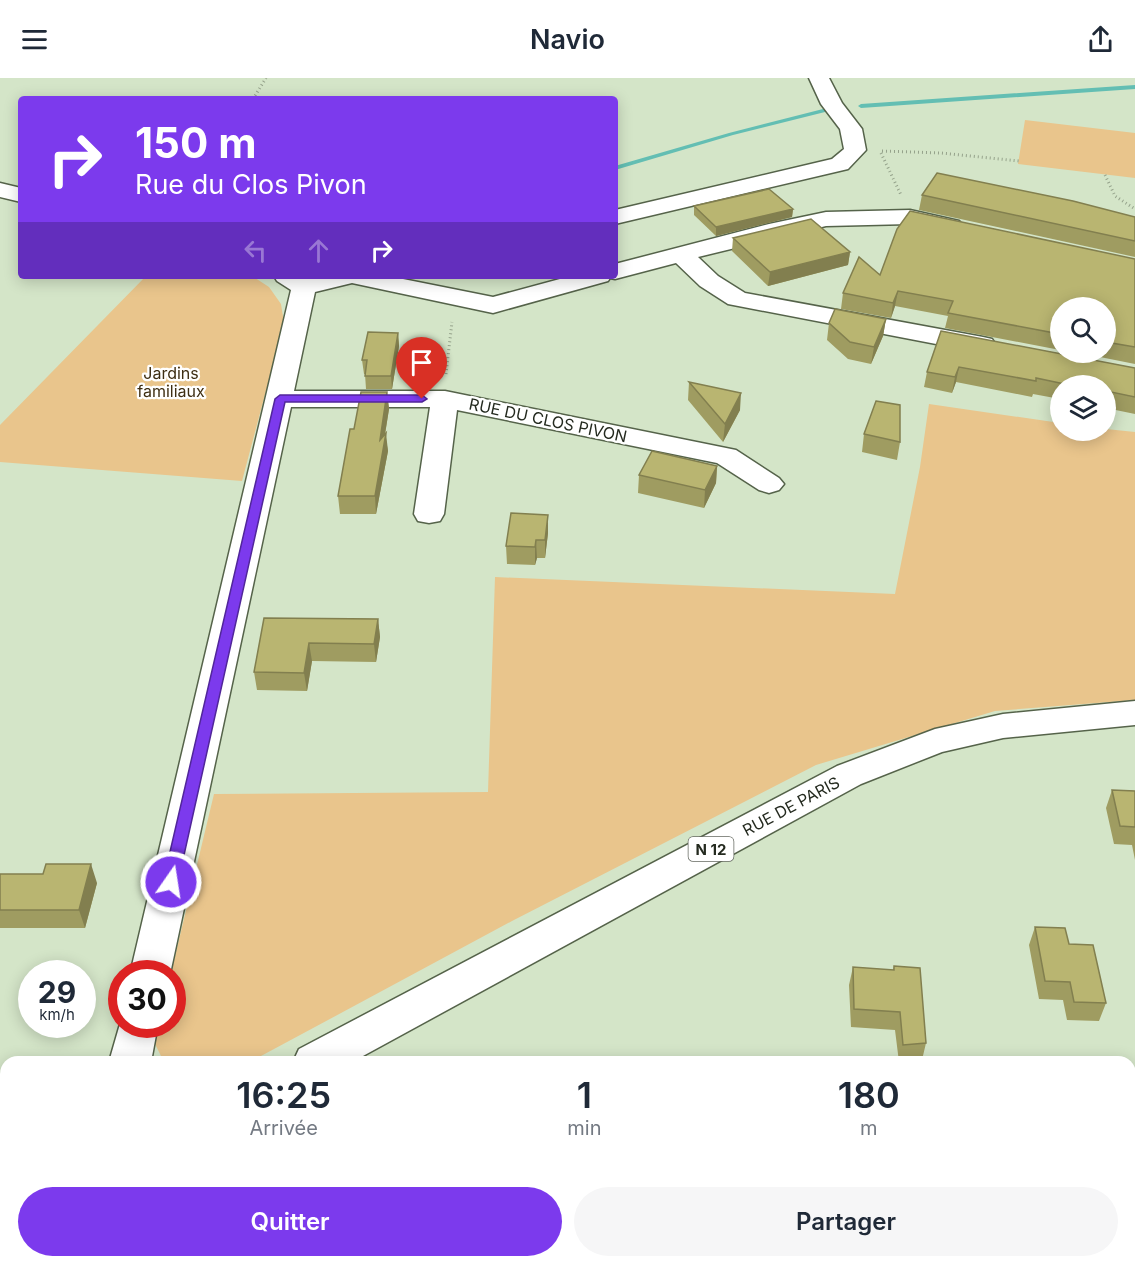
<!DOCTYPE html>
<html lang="fr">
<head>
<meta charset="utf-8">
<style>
	:root { --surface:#fff; --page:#f6f6f7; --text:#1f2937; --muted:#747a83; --accent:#7c3aed }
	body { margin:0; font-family:Inter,sans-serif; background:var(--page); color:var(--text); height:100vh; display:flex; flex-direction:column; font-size:22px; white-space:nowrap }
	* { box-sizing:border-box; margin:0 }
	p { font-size:20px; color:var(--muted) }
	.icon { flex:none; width:33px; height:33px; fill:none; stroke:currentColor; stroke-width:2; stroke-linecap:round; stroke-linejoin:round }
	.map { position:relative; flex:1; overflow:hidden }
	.drawer { position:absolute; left:0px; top:978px; width:1136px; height:212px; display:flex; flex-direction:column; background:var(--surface); border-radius:18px 18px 0 0; box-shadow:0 3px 15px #0003 }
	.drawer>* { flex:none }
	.top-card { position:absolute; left:18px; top:18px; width:600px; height:183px; border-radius:6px; box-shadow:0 3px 15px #0003; background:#7c3aed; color:#fff; overflow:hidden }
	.tools { position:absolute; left:1050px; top:219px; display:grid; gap:12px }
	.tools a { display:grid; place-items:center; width:66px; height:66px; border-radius:50%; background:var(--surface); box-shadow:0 3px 15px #0003; font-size:30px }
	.speed { position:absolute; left:18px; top:882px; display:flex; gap:12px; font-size:30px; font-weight:700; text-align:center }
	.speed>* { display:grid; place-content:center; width:78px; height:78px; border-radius:50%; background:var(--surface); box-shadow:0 3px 15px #0003; line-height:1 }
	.speed small { font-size:15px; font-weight:400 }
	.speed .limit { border:9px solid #d22; background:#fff; color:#111 }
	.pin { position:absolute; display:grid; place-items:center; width:51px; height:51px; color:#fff; margin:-62px -26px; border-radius:50% 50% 50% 0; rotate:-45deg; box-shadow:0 0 6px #0007 }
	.pin .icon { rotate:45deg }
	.me { position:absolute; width:66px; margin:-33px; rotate:13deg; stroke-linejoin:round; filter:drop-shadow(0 0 4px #0008) }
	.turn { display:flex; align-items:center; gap:21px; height:126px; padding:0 18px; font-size:27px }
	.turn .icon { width:78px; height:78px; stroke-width:2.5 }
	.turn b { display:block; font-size:42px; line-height:51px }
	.lanes { display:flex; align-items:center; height:57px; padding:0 18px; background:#0003; justify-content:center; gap:30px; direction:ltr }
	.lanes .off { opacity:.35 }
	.eta { display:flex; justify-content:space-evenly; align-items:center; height:102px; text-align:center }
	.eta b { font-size:36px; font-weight:600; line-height:42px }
	.button { display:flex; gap:12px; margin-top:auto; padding:12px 18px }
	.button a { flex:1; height:69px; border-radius:36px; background:var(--accent); color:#fff; font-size:24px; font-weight:600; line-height:69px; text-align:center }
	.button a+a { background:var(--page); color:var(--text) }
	header { display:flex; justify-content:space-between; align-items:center; height:78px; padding:0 18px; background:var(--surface); font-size:27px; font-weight:600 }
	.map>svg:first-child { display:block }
	.green { fill:#e9c58c }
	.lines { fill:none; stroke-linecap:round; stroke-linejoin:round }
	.stream { fill:#63beb3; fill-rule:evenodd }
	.minor-casing { stroke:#55634a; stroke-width:3 }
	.primary-casing { stroke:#55634a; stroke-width:3 }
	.path { stroke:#95a28b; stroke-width:3; stroke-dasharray:1 3; stroke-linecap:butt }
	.minor { fill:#fff; fill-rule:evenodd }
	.primary { fill:#fff; fill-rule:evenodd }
	.wall { fill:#9f9c61 }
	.shaded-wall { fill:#827f4f }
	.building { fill:#b9b571; stroke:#827f4f; stroke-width:1.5 }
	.route { fill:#7c3aed; stroke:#51269a; stroke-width:1.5 }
	.labels { text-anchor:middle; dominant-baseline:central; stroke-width:4.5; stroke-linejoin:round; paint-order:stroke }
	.shield { fill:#fff; stroke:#666a62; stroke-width:1.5 }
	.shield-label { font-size:15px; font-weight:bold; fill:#242a1f }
	.park-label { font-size:16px; fill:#3e2e13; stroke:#fff }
	.street-label { font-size:16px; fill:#242a1f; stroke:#fff }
</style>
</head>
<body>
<header><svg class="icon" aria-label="menu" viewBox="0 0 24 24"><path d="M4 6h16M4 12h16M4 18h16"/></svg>Navio<svg class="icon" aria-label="share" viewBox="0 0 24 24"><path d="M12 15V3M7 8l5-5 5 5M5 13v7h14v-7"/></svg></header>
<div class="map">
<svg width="1135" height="1189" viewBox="0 0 1135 1189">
	<rect width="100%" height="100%" fill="#d4e5c8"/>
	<path class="green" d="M 1025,42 L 1135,55 L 1135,100 L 1018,86 Z
		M 146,198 L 252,198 L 269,209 L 281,226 L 284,245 L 242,403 L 0,384 L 0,347 Z
		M 929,326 L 1060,345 L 1060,352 L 1106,351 L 1135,354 L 1135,622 L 995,633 L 816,687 L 512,843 L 250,984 L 164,984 L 155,966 L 159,947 L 172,946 L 171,895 L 214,716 L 488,714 L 495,499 L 895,516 L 920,389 Z"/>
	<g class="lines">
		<path class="stream" d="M 1135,7 L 1135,11 L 861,30 L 858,28 L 861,26 Z
			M 823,31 L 826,33 L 825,34 L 733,57 L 615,92 L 615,88 L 729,55 Z"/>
		<defs>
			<path id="minor" d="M 809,0 L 829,0 L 842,25 L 862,51 L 866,72 L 848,91 L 615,146 L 615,132 L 832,81 L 844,71 L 840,51 L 821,26 Z
				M 0,105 L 21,110 L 21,124 L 0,119 Z
				M 910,132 L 959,143 L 963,148 L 959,153 L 951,155 L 910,146 L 826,148 L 698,179 L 718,198 L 745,215 L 983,259 L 992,261 L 996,267 L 992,273 L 983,275 L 728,226 L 700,208 L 676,185 L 615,201 L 610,200 L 608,203 L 493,235 L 352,205 L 315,214 L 294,313 L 445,313 L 736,372 L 779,400 L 784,406 L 779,412 L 769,415 L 759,412 L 717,385 L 457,332 L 444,436 L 440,443 L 429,445 L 418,443 L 414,436 L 430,329 L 291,329 L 170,896 L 130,896 L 291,212 L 277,203 L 274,198 L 303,198 L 308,201 L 319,198 L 388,198 L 493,219 L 571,198 L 615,198 L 615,186 L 769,146 L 826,134 Z
				M 122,939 L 122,946 L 158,946 L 151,984 L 109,984 Z
				M 60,1184 L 105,1184 L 106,1189 L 60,1189 Z"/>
			<path id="primary" d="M 1135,623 L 1135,647 L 1003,660 L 942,674 L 861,706 L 352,984 L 293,984 L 299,971 L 837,688 L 935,651 L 1003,636 Z
				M 6,1107 L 6,1147 L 0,1149 L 0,1109 Z"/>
		</defs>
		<use href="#minor" class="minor-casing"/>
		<use href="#primary" class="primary-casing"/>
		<path class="path" d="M 253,21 L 266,0
			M 882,73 L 941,75 L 1019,83
			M 881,75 L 901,117
			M 1105,97 L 1115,118 L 1135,131
			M 446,296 L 452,244"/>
		<use href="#minor" class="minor"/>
		<use href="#primary" class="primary"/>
	</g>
	<path class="wall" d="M 922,117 L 1135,139 L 1135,179 L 919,132 Z
		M 694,128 L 793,131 L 792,139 L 716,158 L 694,137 Z
		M 733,160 L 850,174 L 848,187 L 768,208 L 732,173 Z
		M 1135,181 L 1135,286 L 1075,274 L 1106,274 L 1106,230 L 1060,230 L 1060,272 L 945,250 L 948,238 L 895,228 L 891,240 L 841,231 L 843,215 L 880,197 Z
		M 886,241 L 883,258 L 871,286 L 848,281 L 827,262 L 829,245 Z
		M 941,253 L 1135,290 L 1135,336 L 1106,330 L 1106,308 L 1060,308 L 1060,321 L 1033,316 L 1032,319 L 956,304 L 952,315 L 924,309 L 927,294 Z
		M 398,255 L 399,268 L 392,311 L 366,311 L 365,296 L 364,296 L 362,282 Z
		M 689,304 L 740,332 L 723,364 L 688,322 Z
		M 387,314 L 389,331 L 385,357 L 388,373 L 376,436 L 340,436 L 338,418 Z
		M 864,356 L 900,364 L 897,382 L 862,374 Z
		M 717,388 L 716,405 L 704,430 L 638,415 L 639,397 Z
		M 548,455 L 545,480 L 537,480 L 535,487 L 507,486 L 506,468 Z
		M 264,540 L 378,541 L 380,559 L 376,584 L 312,583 L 307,613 L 257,612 L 254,594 Z
		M 1112,712 L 1135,713 L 1135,782 L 1132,767 L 1114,766 L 1106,730 Z
		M 0,796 L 97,805 L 85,850 L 0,850 Z
		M 1035,849 L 1069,866 L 1106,925 L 1099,943 L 1067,942 L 1063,922 L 1039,921 L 1029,867 Z
		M 894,888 L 926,965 L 922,982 L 899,984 L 895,952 L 851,949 L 849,907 L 853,889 L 893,892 Z"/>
	<path class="shaded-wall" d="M 793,131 L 792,139 L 716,158 L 716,149 Z
		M 850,174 L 848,187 L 768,208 L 770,194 Z
		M 898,213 L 895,228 L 891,240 L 893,225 Z
		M 886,241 L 883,258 L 871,286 L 874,269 Z
		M 398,255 L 399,268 L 392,311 L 391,298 Z
		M 959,289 L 956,304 L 952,315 L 955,299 Z
		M 387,314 L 389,331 L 381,380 L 380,362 Z
		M 741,315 L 740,332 L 723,364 L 725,346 Z
		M 386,355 L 388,373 L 376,436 L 375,418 Z
		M 717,388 L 716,405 L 704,430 L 705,412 Z
		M 548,437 L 548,455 L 545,480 L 545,462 Z
		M 536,462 L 537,480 L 535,487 L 535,469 Z
		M 378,541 L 380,559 L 376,584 L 374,566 Z
		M 309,565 L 312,583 L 307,613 L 304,595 Z
		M 91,786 L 97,805 L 85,850 L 79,832 Z"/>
	<path class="building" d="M 937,95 L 1073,123 L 1135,139 L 1135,163 L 922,117 Z
		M 769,111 L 793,131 L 716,149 L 694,128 Z
		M 910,133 L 1135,181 L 1135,269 L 1106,264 L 1106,230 L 1060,230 L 1060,256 L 948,235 L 953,223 L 898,213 L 893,225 L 843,215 L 859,179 L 880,197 L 897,151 Z
		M 811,141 L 850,174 L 770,194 L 733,160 Z
		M 835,231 L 886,241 L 874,269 L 850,264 L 829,245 Z
		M 941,253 L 1135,290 L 1135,319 L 1106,313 L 1106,308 L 1074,308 L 1036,300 L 1036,303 L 959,289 L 955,299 L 927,294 Z
		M 368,254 L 398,255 L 391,298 L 365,298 L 367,282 L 362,282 Z
		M 689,304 L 741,315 L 725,346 Z
		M 361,314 L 387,314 L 380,362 L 386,355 L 375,418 L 338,418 L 350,351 L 354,351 Z
		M 876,323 L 900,327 L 900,364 L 864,356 Z
		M 652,373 L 717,388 L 705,412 L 639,397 Z
		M 511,435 L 548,437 L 545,462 L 536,462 L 535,469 L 506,468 Z
		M 264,540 L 378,541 L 374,566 L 309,565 L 304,595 L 254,594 Z
		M 1112,712 L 1135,713 L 1135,749 L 1120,748 Z
		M 46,786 L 91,786 L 79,832 L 0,832 L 0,796 L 43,796 Z
		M 1035,849 L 1065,850 L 1069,866 L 1093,867 L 1106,925 L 1074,924 L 1070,904 L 1045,903 Z
		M 894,888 L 920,890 L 926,965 L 903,967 L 900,934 L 854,931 L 853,889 L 894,892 Z"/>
	<path class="route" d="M 280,317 L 422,317 L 427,321 L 422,324 L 285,324 L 178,804 L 176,808 L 165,808 L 163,804 L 275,321 Z"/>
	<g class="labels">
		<rect class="shield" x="688.5" y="759" width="45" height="24" rx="4.5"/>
		<g class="shield-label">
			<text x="711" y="771">N 12</text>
		</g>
		<g class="park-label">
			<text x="171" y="295">Jardins<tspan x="171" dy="18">familiaux</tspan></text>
		</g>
		<g class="street-label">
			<text transform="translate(548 342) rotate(12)">RUE DU CLOS PIVON</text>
			<text transform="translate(791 728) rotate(-28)">RUE DE PARIS</text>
		</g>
	</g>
</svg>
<div class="tools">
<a><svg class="icon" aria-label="search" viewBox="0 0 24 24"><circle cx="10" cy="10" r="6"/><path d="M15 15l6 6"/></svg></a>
<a><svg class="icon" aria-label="layers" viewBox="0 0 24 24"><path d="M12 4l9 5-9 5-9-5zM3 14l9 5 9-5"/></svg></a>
</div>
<div class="speed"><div>29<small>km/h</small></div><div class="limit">30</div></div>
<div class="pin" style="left:422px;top:321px;background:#d93025"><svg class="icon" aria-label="arrive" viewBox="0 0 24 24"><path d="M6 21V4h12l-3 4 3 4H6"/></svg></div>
<svg class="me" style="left:171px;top:804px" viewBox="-20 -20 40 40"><circle r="17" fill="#7c3aed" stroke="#fff" stroke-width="3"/><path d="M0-11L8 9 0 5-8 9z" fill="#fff"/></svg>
<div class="top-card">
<div class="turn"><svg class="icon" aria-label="right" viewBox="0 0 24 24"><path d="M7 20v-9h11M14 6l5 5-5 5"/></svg><div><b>150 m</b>Rue du Clos Pivon</div></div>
<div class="lanes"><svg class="icon off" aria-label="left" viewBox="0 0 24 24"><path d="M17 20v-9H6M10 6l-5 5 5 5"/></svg><svg class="icon off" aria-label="ahead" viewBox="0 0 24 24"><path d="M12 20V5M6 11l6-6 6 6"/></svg><svg class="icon" aria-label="right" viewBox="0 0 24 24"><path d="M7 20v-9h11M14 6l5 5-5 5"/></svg></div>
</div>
<section class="drawer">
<div class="eta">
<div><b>16:25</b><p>Arrivée</p></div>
<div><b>1</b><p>min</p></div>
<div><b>180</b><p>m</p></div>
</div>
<div class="button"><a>Quitter</a><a>Partager</a></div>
</section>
</div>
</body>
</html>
